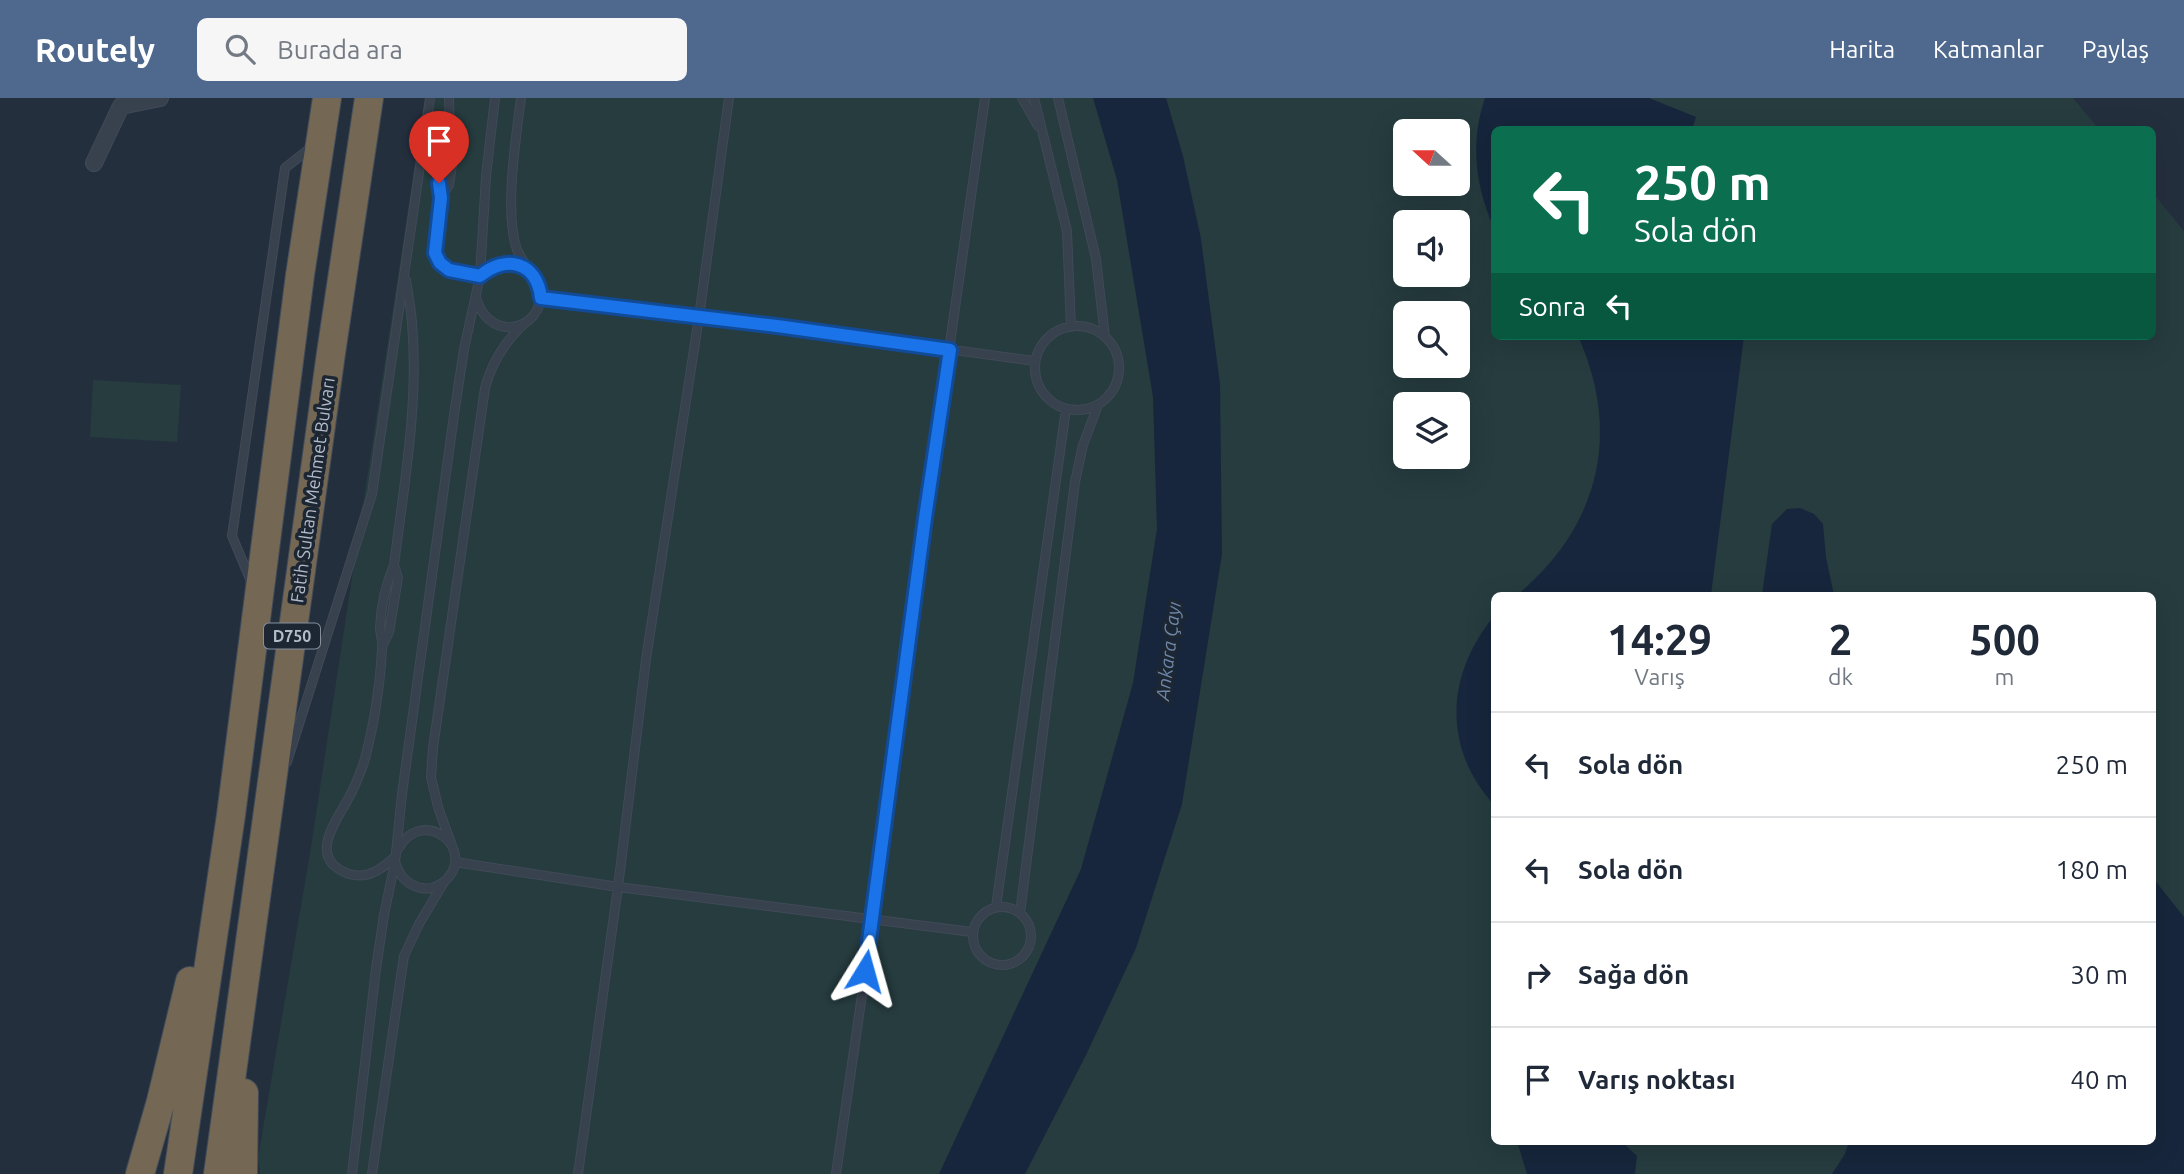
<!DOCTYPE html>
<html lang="tr">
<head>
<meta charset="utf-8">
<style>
	:root { --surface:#fff; --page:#f6f6f7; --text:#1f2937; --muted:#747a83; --line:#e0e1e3; --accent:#4f688e }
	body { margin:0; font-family:Ubuntu,sans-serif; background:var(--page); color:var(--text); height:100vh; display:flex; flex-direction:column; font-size:26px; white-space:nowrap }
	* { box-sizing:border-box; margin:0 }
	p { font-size:23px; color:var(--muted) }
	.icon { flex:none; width:38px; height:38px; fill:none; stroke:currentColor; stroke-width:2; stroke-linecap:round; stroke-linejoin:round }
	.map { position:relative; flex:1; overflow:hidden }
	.sheet { position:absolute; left:1491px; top:494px; width:665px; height:553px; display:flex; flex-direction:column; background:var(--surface); border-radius:10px; box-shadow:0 7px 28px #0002 }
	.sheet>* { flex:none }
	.hud { position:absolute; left:1491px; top:28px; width:665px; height:214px; border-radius:10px; box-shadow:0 7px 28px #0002; background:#0b6e4f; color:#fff; overflow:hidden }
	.needle { width:46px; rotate:291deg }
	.controls { position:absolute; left:1393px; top:21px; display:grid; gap:14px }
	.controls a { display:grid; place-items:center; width:77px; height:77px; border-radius:10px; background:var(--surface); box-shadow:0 7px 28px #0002; font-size:35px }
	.pin { position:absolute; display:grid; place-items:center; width:60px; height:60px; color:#fff; margin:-72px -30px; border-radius:50% 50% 50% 0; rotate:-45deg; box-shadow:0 0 7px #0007 }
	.pin .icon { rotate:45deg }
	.me { position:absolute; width:77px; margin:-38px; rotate:8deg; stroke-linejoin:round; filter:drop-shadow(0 0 5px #0008) }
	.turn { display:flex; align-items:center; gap:24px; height:147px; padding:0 28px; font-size:32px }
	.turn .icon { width:91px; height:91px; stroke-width:2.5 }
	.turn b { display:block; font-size:49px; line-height:60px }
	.then { display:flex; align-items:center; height:66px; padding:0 28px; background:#0003; gap:14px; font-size:26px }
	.eta { display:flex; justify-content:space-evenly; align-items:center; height:119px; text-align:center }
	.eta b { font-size:42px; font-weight:700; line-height:49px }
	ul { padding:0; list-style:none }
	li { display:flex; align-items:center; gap:21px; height:105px; padding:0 28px; border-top:2px solid var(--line) }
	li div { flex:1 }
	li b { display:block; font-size:26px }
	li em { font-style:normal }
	header { display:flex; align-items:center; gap:42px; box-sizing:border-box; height:98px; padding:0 35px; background:var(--accent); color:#fff }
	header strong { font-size:33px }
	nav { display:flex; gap:38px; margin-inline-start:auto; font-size:24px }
	.search { width:490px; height:63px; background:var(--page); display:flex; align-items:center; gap:18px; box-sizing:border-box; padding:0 24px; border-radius:10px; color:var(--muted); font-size:26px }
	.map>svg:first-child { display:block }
	.green { fill:#263c3f; fill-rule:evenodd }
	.water { fill:#17263c }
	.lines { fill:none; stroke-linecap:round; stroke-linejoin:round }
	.lane-casing { stroke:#414a57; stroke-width:10 }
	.street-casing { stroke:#414a57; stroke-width:18 }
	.highway-casing { stroke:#434c59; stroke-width:30 }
	.lane { stroke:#38414e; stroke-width:8 }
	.street { stroke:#38414e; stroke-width:16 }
	.highway { stroke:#746855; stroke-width:28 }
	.route-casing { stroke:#114b97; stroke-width:18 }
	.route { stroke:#1a73e8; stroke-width:12 }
	.labels { text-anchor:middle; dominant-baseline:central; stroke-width:7; stroke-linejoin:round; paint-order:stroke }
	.shield { fill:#1d2633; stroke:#878f9c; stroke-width:2 }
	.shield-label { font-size:16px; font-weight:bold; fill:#b4bcc9 }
	.street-label { font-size:18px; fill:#b4bcc9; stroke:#1d2633 }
	.water-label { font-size:19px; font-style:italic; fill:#6d86a8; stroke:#1d2633 }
</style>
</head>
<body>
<header>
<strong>Routely</strong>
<div class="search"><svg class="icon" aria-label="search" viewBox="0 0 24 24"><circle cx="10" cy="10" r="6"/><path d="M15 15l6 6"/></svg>Burada ara</div>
<nav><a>Harita</a><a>Katmanlar</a><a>Paylaş</a></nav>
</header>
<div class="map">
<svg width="2184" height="1076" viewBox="0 0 2184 1076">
	<rect width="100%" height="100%" fill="#242f3e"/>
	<path class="green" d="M 425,0 L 2073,0 L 2099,31 L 1494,32 L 1494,238 L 2152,238 L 2153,95 L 2184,133 L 2184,1076 L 260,1076 L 258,1060 L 311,749 ZM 1405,33 L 1458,33 L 1458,86 L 1405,86 ZM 1405,124 L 1458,124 L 1458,177 L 1405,177 ZM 1405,215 L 1458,215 L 1458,268 L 1405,268 ZM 1405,306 L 1458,306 L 1458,359 L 1405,359 ZM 1494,497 L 2152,497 L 2152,1043 L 1494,1043 Z
		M 93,282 L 181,287 L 177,344 L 90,339 Z"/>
	<path class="water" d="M 1093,0 L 1166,0 L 1183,58 L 1201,141 L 1220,286 L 1222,456 L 1182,706 L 1136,850 L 1086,957 L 1025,1076 L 939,1076 L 1081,771 L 1133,585 L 1157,431 L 1153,299 L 1117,82 Z
		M 1485,0 L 1649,0 L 1696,19 L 1692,31 L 1494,32 L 1494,130 C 1475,88 1470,44 1485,0 Z
		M 1578,238 L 1744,238 L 1711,497 L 1517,497 C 1599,429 1622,336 1578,238 Z
		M 1800,410 L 1814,416 L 1823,426 L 1826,459 L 1834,497 L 1762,497 L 1772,426 L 1787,411 Z
		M 1494,518 L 1494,707 C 1442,649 1446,577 1494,518 Z
		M 2153,780 L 2184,819 L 2184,1076 L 1832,1076 L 1845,1056 L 1849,1043 L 2152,1043 Z
		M 1517,1043 L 1621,1043 L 1637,1058 L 1635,1076 L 1527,1076 Z"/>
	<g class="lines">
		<defs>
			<path id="lane" d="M 521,0 C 516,40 504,114 517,152 C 520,158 525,165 528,171
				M 1022,0 L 1038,28
				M 1034,0 L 1067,133 L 1071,229
				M 1058,0 L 1096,161 L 1105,239
				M 450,33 L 445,45 L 439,85 L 441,100 L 435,155 L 440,165 L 449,172 L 480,178 C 491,169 505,162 520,168 C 528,171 535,178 538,186 C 553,226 492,252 476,200
				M 441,100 L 449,87 L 455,47 L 450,33 L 449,0
				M 540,200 L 777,228 L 1035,263
				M1035 270a42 42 0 1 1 84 0a42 42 0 1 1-84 0Z
				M 251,483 L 232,438 L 285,70 L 313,48
				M 383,547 L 389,534 L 398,480 L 394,467
				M 287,664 L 372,396 L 430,0
				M 452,748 L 438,709 L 431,679 L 433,650 L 485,290 C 492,264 505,243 525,225
				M 396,758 C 383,770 368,782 349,776 C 307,761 335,725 348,701 C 354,691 359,678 363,667 C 368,652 371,635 374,620 C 378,597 381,573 382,550 C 383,543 380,536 380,529 C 381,509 386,486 394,467 C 404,387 419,305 412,225 C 411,210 408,196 406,182
				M 395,764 C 399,777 407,787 421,790 C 430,792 439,788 446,782 C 477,752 424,706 398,751
				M 455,764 L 618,789 L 972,834
				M973 838a29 29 0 1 1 58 0a29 29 0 1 1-58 0Z
				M 996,809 L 1066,311
				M 1020,815 L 1075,384 L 1083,347 L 1098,307
				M 352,1076 L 376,871 L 384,817 L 395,764 L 402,696 L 454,317 L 464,251 L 480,178 L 486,78 L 495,0
				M 372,1076 L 404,858 L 419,826 L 444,784
				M 578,1076 L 618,789 L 646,561 L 699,219 L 729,0
				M 836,1076 L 873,821 L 925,420 L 985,0"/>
			<path id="street" d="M 94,65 L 121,8 L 160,0"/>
			<path id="highway" d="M 140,1076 L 161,1003 L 190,883
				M 178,1076 L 231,717 L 300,177 L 327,0
				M 218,1076 L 331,255 L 369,0
				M 243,1076 L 244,995"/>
		</defs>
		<use href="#lane" class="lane-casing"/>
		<use href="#street" class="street-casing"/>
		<use href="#highway" class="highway-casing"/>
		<use href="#lane" class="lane"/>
		<use href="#street" class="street"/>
		<use href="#highway" class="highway"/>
	</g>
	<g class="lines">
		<defs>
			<path id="route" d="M 439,85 L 441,100 L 435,155 L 440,165 L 449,172 L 480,178 C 506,156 537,164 541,200 L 777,228 L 950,252 L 925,420 L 865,873"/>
		</defs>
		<use href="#route" class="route-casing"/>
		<use href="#route" class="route"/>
	</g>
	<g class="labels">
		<rect class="shield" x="264" y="525.5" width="56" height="25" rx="5"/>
		<g class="shield-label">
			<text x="292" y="538">D750</text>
		</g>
		<g class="street-label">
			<text transform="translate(312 392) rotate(-82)">Fatih Sultan Mehmet Bulvarı</text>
		</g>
		<g class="water-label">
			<text transform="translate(1168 553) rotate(-83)">Ankara Çayı</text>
		</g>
	</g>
</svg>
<div class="controls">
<a><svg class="needle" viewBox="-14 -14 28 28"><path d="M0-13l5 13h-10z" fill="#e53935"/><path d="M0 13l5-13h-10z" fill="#747a83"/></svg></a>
<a><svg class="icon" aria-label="sound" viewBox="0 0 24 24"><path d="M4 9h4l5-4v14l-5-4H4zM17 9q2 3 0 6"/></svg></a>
<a><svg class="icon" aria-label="search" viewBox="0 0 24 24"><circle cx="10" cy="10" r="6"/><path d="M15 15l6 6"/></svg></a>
<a><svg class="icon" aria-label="layers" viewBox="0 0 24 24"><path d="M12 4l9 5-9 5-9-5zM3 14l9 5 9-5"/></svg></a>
</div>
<div class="pin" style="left:439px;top:85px;background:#d93025"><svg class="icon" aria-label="arrive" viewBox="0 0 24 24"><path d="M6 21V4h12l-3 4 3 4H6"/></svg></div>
<svg class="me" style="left:865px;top:873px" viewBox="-20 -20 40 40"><path d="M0-17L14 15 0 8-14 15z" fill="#1a73e8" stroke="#fff" stroke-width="4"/></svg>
<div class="hud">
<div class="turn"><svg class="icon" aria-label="left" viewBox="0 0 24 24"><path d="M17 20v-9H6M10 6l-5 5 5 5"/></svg><div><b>250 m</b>Sola dön</div></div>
<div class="then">Sonra<svg class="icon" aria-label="left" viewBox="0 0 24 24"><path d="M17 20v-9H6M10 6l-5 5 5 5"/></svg></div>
</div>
<section class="sheet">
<div class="eta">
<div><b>14:29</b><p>Varış</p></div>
<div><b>2</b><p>dk</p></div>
<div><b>500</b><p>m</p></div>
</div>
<ul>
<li><svg class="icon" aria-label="left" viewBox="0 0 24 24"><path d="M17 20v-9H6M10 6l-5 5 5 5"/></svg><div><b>Sola dön</b></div><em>250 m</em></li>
<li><svg class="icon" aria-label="left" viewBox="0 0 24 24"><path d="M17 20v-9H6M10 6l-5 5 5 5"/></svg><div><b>Sola dön</b></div><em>180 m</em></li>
<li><svg class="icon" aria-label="right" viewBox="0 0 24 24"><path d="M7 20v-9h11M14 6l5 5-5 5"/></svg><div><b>Sağa dön</b></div><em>30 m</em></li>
<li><svg class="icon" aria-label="arrive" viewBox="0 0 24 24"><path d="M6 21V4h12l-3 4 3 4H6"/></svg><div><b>Varış noktası</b></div><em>40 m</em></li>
</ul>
</section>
</div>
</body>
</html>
